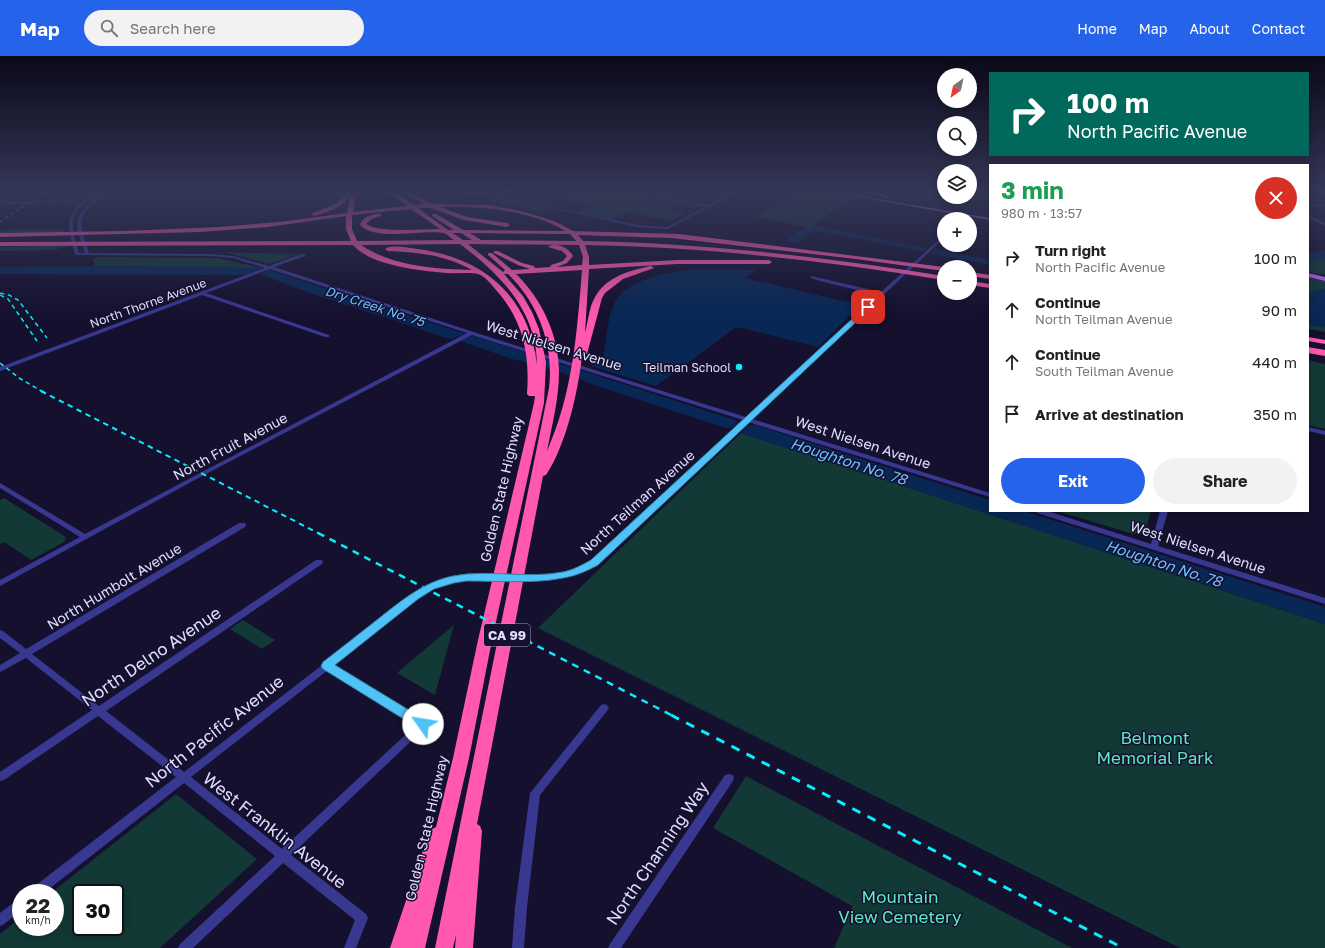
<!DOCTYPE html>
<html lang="en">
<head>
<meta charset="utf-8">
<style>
	:root { --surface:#fff; --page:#f2f2f2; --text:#222; --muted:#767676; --accent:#2563eb }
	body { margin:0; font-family:"Golos Text",sans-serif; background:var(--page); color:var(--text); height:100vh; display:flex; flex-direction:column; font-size:15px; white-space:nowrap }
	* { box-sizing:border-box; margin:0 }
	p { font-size:13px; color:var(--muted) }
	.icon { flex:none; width:22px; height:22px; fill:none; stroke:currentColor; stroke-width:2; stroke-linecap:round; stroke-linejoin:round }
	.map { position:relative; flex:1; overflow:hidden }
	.side { position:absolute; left:989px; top:108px; width:320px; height:348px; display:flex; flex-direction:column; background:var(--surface); border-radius:0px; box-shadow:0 2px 10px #0003 }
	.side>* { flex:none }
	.hud { position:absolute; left:989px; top:16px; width:320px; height:84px; border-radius:0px; box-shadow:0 2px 10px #0003; background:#00695c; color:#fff; overflow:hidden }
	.needle { width:26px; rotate:213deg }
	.buttons { position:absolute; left:937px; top:12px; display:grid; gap:8px }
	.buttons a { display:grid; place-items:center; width:40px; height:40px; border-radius:50%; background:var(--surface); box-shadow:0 2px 10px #0003; font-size:20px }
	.speed { position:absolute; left:12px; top:828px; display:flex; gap:8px; font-size:20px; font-weight:700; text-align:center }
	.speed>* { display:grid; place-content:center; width:52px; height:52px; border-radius:50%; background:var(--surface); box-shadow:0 2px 10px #0003; line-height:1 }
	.speed small { font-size:10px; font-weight:400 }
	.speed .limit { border:2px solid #111; border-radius:6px; background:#fff; color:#111 }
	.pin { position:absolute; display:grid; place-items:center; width:34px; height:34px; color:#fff; margin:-17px; border-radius:8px; box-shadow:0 2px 6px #0006 }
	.me { position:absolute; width:44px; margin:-22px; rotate:302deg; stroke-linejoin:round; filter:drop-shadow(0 0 3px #0008) }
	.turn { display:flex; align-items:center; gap:14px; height:84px; padding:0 12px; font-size:18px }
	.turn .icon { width:52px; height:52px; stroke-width:2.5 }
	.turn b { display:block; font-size:28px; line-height:34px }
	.round { display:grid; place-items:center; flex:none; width:42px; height:42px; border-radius:21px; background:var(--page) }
	.head { display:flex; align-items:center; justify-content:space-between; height:68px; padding:0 12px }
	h1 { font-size:24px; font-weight:700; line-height:30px; color:#1e9e55 }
	.cta { display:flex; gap:8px; margin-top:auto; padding:8px 12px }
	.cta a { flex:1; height:46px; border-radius:24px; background:var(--accent); color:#fff; font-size:16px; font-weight:700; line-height:46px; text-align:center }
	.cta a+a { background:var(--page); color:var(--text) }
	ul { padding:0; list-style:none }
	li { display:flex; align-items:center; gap:12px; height:52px; padding:0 12px }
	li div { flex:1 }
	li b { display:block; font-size:15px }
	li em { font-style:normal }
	header { display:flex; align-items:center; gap:24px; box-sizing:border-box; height:56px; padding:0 20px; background:var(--accent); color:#fff }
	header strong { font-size:19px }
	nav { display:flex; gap:22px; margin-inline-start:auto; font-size:14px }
	.search { width:280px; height:36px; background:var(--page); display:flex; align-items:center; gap:10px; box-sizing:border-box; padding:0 14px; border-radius:22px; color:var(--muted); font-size:15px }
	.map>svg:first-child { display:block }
	.green { fill:#123936; fill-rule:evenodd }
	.water { fill:#092754 }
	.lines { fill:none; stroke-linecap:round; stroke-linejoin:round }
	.minor { fill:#383891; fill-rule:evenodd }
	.major { fill:#c164ff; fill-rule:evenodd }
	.highway { fill:#ff58ad; fill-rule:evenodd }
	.rail-far4 { stroke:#09edff; stroke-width:1; stroke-dasharray:3.5 3; stroke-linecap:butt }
	.rail-far3 { stroke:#09edff; stroke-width:1.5; stroke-dasharray:4.5 3.5; stroke-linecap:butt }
	.rail-far2 { stroke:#09edff; stroke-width:2; stroke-dasharray:5.5 4.5; stroke-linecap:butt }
	.rail-far1 { stroke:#09edff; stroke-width:2.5; stroke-dasharray:7 6; stroke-linecap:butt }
	.rail { stroke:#09edff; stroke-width:3; stroke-dasharray:9 8; stroke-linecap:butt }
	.route { fill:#4fc3f7; stroke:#337fa1 }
	.poi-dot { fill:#09edff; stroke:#14102e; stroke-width:1.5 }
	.labels { text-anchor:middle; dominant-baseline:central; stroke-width:3; stroke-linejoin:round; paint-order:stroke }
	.far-street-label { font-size:12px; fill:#e0ddff; stroke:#14102e }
	.far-poi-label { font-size:12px; fill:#e0ddff; stroke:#14102e; text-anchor:end }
	.far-water-label { font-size:13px; font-style:italic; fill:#6bbfff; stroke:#14102e }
	.shield { fill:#14102e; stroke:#a3a0c0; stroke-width:1 }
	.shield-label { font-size:13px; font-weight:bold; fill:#e0ddff }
	.street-label { font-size:14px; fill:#e0ddff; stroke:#14102e }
	.water-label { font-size:15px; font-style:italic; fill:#6bbfff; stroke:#14102e }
	.near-street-label { font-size:17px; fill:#e0ddff; stroke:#14102e }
	.near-park-label { font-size:17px; fill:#5eeac3; stroke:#14102e }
</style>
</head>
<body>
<header>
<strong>Map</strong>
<div class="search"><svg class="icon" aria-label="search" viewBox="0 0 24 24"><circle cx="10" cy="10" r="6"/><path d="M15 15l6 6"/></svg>Search here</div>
<nav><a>Home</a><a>Map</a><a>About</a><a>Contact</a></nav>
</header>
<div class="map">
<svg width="1325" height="892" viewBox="0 0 1325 892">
	<rect width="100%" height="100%" fill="#14102e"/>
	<path class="green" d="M 580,136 L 631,136 L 652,140 L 637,147 L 642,148 L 658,141 L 702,150 C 688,157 680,144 666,153 L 686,157 L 671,165 L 627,156 L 612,163 L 578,156 L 592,149 L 563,142 Z
		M 798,136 L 822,136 L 854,141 L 813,170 L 806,171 L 757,161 Z
		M 499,141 L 551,153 L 543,156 L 488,145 Z
		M 11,173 L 64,173 L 65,176 L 0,178 L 0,174 Z
		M 66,190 L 55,194 L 0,195 L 0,191 Z
		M 214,196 L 299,198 L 269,208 L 232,198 Z
		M 100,201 L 218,202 L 262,212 L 95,210 L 93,205 L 95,202 Z
		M 1325,203 L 1325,219 L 1308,216 L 1308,206 Z
		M 1308,222 L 1325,225 L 1325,276 L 1308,273 Z
		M 1308,304 L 1325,308 L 1325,373 L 1308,369 Z
		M 741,377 L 1325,568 L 1325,892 L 1180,892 L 538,572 Z
		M 4,442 L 66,481 L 64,486 L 31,504 L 4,486 L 0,488 L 0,444 Z
		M 1057,455 L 1151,455 L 1145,476 L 1133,478 Z
		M 243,564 L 275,584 L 262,593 L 230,573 Z
		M 454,569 L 435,639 L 397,617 L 405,610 Z
		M 746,720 L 1072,892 L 834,892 L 857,840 L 852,850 L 713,772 Z
		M 176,738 L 257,803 L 160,892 L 0,892 L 0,878 L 21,861 L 21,871 L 55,871 L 55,837 L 51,837 ZM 81,837 L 115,837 L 115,871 L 81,871 Z"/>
	<path class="water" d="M 815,170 L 925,192 L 926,194 L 922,195 L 818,175 L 811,176 L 797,187 L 784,185 L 806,171 Z
		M 936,193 L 990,204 L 990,209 L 934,198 L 932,196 Z
		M 1325,194 L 1325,203 L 1308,206 L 1308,198 Z
		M 95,210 L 262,212 L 263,214 L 244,219 L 0,218 L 0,211 Z
		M 698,213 L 756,214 L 745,222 L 861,249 L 818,291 L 742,272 L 735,272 L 656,330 L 591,310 L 603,302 C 606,286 607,268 612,253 C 622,222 671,216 698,213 Z
		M 269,214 L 463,277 L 463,279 L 450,283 L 310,237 L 260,218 Z
		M 1325,233 L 1325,271 L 1308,269 L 1308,237 Z
		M 474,280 L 735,364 L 738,367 L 734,371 L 726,372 L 597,330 L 569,319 L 526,306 L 512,303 L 460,285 L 470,281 Z
		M 755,369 L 990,444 L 990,455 L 1024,455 L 1325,551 L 1325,568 L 741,377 L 747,370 Z"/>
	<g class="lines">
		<path class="minor" d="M 95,136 L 99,136 C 93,142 86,146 80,152 C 67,165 75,182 79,197 L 85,197 C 77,172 70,163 93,144 C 96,140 100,136 105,136 C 102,141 95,145 90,150 C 75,164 84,180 89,197 L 210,198 L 233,200 L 269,210 L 301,198 L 305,198 L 305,200 L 274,211 L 489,281 L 746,361 L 878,239 L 820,225 L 811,222 L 811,220 L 881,236 L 944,179 L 944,182 L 752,363 L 990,437 L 990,441 L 748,366 L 597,508 L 577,517 L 554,523 L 532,524 L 467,525 L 448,528 L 429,535 L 334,609 L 426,665 L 428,668 L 426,671 L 291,799 L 366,858 L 368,862 L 356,892 L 344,892 L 355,864 L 283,807 L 193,892 L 178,892 L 180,888 L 275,800 L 184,727 L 44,837 L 29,837 L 31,833 L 176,721 L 98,660 L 4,724 L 0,725 L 0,716 L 92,654 L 26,602 L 0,616 L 0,609 L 20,597 L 0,582 L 0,574 L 3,575 L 26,593 L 239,467 L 245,467 L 246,469 L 245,471 L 32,598 L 99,650 L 316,504 L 322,504 L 323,506 L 322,508 L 106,655 L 184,716 L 423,531 C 438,526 452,521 468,519 C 502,516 538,524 572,513 C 578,511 585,507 591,504 L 743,364 L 472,279 L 204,419 L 0,530 L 0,524 L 80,481 L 0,432 L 0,427 L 85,478 L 200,417 L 467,277 L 270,213 L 206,237 L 329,279 L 329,281 L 325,281 L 202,239 L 0,315 L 0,311 L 265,212 L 233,202 L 210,200 L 77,199 L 75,198 C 70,178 62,163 81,147 L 12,148 L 0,150 L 0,148 L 7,147 L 0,144 L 0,142 L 12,146 L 83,145 ZM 328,614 L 416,669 L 282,793 L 191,721 Z
			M 473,136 L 477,136 L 458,144 L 455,143 Z
			M 478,136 L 483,136 L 637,169 L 667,171 L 705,151 L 637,137 L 636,136 L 708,149 L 733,136 L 737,136 L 668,173 L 637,171 Z
			M 1325,148 L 1325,150 L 1308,152 L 1308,150 Z
			M 966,158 L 969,159 L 965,163 L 961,163 Z
			M 1308,159 L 1325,167 L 1325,170 L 1308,162 Z
			M 1308,371 L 1325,375 L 1325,379 L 1308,375 Z
			M 1036,455 L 1047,455 L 1151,488 L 1160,455 L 1168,455 L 1158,490 L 1325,542 L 1325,548 L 1037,457 Z
			M 604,648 L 607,649 L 609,652 L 607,655 L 540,739 L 527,851 L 524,892 L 512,892 L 515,851 L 530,737 L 601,649 Z
			M 729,718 L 733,719 L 734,722 L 733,725 L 621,892 L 608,892 L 610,888 L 725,719 Z
			M 21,842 L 21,855 L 4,868 L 0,870 L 0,857 L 17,844 Z"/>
		<path class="major" d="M 829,136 L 837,136 L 990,162 L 990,164 Z
			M 871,136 L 876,136 L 890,141 L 886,142 Z
			M 1308,217 L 1325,221 L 1325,225 L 1308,221 Z"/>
		<path class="highway" d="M 347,136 L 357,136 L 353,156 L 407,150 L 389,136 L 394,136 L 414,149 L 424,148 L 403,136 L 409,136 L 433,148 L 489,149 L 521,155 L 554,165 L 573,175 L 679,178 L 944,211 L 944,215 L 856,203 L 671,182 L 578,179 L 583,185 C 704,187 825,201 944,220 L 944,224 C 825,205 706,191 585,189 L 589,201 L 589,209 L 677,204 L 769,204 L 772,206 L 769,208 L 677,208 L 589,213 L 585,277 C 588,266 589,251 595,241 C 606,221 630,214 651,210 L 654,212 L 623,223 L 605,237 L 602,242 L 587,298 L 582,300 C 578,336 566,389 546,419 L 543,420 L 477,768 L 480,770 L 482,775 L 473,892 L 455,892 L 456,879 L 453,892 L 435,892 L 549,332 C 554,290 539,248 508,218 L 504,218 L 523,240 L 532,256 L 539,273 L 546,306 L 544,347 L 492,584 L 469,702 L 425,892 L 390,892 L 428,779 L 430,774 L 436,771 L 453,702 L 478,584 L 534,347 L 535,340 L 529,340 L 527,338 C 530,298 523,264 496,234 C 492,229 485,220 478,218 C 469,216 457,218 448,217 C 422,215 371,210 353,189 L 0,190 L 0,186 L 351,185 L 346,173 L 346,160 L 267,171 L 200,176 L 0,181 L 0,177 L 124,175 L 219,171 L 279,166 L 347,157 L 351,138 C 343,152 328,156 314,160 L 311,158 L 337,147 ZM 440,151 C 478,150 532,154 565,175 L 463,174 L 436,158 L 432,158 L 432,160 L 454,174 L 448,174 L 418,152 L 431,152 L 464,164 L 507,171 L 510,169 L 507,167 L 467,161 ZM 411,153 L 440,173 C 422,173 379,177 366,168 L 372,163 L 381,160 L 381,158 C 374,157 362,161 360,169 C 377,186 421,173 444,177 C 447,178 451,182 454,184 L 357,185 L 352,173 L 352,159 ZM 453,177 L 461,177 L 472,184 L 463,184 ZM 470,177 L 570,178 L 576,185 L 481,184 ZM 460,188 C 500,218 537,255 537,309 C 529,240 484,202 418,193 C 409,192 391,188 385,193 L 388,195 C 416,196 446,199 472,214 C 434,213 392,210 361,189 ZM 468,188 L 579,189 L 583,201 L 582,209 L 557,211 L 567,207 L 573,200 C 569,192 556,185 548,191 L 562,195 L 567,200 L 563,205 L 551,209 L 550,211 L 535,212 L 534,210 L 522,207 L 498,195 L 494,195 L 494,197 L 518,209 L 530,213 L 512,214 L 492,197 L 488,197 L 488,199 L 505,214 L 503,216 ZM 582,214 C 577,276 573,337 547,395 C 552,369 559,343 559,316 C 559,280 542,243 516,218 Z
			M 970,216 L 990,219 L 990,223 L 970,220 Z
			M 970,225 L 990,228 L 990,232 L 970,229 Z
			M 1308,281 L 1325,284 L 1325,288 L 1308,285 Z
			M 1308,291 L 1325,294 L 1325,300 L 1308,297 Z"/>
		<path class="rail-far4" d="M 0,166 L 45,136"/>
		<path class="rail-far3" d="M 0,237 L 9,239 L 18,244 L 47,282
			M 0,239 L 8,243 L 37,285
			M 0,307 L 19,322 L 43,336"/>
		<path class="rail-far2" d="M 41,335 L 320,478"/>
		<path class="rail-far1" d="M 318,477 L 673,660"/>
		<path class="rail" d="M 671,659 L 1123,892"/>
	</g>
	<linearGradient id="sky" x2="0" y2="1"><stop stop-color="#0b0919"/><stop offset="0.52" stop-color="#343757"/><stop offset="1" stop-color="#343757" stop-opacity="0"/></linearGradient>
	<rect width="1325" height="260" fill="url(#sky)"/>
	<path class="route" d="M 866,250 L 872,251 L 598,509 C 587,515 576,520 563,522 C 535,528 496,525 466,525 L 454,527 L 434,533 L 418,543 L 335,609 L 427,665 L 429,668 L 427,672 L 423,673 L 418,672 L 323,613 L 321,610 L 323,606 C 341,592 359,578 378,563 C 401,545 423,526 453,520 C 489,513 527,523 563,516 C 573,514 582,509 591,504 Z"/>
	<circle class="poi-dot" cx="739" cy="311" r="4"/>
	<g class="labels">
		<g class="far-street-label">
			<text transform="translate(148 247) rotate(-20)">North Thorne Avenue</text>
		</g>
		<g class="far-poi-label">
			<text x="731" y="311">Teilman School</text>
		</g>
		<g class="far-water-label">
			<text transform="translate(375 250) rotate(18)">Dry Creek No. 75</text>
		</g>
		<rect class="shield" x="484" y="568" width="46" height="22" rx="3"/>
		<g class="shield-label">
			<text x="507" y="579">CA 99</text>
		</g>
		<g class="street-label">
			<text transform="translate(554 289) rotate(17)">West Nielsen Avenue</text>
			<text transform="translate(863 386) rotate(18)">West Nielsen Avenue</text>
			<text transform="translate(230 390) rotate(-28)">North Fruit Avenue</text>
			<text transform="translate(501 433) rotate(-77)">Golden State Highway</text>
			<text transform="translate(637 446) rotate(-42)">North Teilman Avenue</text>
			<text transform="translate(1198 491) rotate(18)">West Nielsen Avenue</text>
			<text transform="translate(114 530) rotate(-31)">North Humbolt Avenue</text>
			<text transform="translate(426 772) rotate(-77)">Golden State Highway</text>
		</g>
		<g class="water-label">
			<text transform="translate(849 405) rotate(18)">Houghton No. 78</text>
			<text transform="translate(1164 507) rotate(18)">Houghton No. 78</text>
		</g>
		<g class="near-street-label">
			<text transform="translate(151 600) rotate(-34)">North Delno Avenue</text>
			<text transform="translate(214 675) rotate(-38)">North Pacific Avenue</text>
			<text transform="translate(275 774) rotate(38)">West Franklin Avenue</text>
			<text transform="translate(657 797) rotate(-56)">North Channing Way</text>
		</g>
		<g class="near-park-label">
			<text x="1155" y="681">Belmont<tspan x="1155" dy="20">Memorial Park</tspan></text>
			<text x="900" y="840">Mountain<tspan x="900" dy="20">View Cemetery</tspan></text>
		</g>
	</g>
</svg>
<div class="buttons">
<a><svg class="needle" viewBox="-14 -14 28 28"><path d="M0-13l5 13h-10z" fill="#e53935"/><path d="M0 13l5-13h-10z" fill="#767676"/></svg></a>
<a><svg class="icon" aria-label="search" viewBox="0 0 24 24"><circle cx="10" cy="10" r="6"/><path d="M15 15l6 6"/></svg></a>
<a><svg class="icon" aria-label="layers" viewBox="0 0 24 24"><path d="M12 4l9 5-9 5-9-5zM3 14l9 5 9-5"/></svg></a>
<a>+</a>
<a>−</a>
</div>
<div class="speed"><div>22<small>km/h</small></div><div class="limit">30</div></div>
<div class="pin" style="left:868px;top:251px;background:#d93025"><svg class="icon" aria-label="arrive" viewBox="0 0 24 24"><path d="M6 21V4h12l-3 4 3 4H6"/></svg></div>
<svg class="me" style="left:423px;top:668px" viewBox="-20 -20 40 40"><circle r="19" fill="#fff"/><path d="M0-13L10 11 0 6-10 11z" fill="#4fc3f7"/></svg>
<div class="hud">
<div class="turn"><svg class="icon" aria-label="right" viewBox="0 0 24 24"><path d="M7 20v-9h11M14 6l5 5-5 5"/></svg><div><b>100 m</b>North Pacific Avenue</div></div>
</div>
<section class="side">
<div class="head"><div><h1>3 min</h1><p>980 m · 13:57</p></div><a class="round" style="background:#d93025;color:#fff"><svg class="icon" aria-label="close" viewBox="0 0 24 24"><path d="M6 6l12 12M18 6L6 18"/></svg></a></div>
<ul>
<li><svg class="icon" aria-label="right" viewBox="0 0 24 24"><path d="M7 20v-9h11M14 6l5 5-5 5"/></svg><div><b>Turn right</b><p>North Pacific Avenue</p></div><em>100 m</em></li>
<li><svg class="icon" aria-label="ahead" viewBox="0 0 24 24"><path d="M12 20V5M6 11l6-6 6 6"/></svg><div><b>Continue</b><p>North Teilman Avenue</p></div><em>90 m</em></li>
<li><svg class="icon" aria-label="ahead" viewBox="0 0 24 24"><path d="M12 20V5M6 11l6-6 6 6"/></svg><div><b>Continue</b><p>South Teilman Avenue</p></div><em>440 m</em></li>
<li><svg class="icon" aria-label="arrive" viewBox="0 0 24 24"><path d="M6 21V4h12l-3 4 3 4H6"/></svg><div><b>Arrive at destination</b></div><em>350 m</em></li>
</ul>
<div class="cta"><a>Exit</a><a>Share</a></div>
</section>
</div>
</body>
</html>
